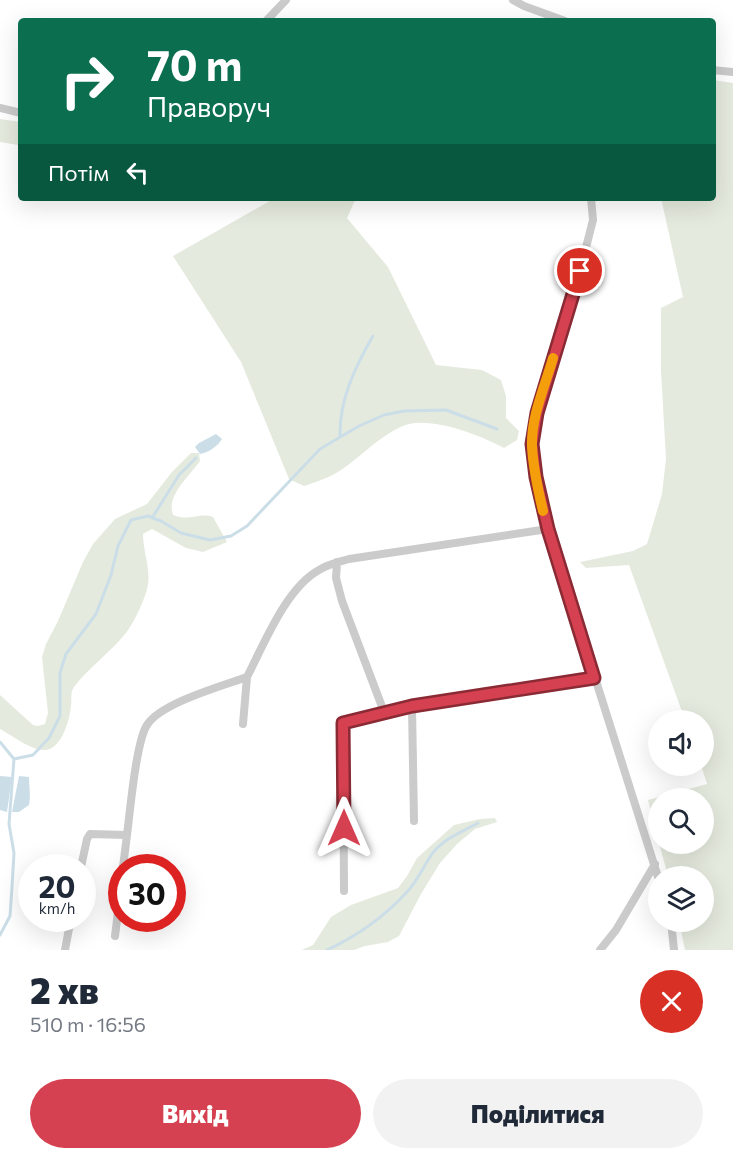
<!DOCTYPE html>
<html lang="uk">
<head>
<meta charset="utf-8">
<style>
	:root { --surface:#fff; --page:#f2f2f3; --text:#1f2937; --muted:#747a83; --accent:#d54150 }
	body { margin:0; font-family:Commissioner,sans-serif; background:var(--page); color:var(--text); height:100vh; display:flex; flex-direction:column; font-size:22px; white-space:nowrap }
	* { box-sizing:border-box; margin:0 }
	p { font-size:20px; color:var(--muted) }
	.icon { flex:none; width:33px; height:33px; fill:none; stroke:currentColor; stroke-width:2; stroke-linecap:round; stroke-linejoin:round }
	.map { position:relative; height:950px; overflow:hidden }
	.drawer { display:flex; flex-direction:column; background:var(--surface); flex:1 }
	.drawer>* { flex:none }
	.top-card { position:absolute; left:18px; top:18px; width:698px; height:183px; border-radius:6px; box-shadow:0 6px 24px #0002; background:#0b6e4f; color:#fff; overflow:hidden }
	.tools { position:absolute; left:648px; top:710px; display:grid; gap:12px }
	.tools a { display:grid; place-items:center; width:66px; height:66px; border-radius:50%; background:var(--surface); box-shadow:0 6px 24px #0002; font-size:30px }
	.speed { position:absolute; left:18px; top:854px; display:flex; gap:12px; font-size:30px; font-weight:700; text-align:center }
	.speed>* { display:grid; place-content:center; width:78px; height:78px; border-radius:50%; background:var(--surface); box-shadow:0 6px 24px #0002; line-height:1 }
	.speed small { font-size:15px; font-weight:400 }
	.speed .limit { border:9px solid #d22; background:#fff; color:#111 }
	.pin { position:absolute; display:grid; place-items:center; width:51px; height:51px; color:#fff; margin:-26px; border:3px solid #fff; border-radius:50%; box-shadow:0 2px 6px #0007 }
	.me { position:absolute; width:66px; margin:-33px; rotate:0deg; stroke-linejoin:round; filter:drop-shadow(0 0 4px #0008) }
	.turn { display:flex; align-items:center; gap:21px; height:126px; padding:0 30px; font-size:27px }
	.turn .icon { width:78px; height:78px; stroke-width:2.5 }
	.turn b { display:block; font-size:42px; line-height:51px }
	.then { display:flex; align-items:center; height:57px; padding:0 30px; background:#0003; gap:12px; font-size:22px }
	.round { display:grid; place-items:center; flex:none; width:63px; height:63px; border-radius:32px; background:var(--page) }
	.overview { display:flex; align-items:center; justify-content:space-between; height:102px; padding:0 30px }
	h1 { font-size:36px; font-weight:800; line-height:45px }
	.action { display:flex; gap:12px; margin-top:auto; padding:12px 30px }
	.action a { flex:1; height:69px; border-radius:36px; background:var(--accent); color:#fff; font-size:24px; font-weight:800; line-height:69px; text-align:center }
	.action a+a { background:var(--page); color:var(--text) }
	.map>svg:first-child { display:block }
	.green { fill:#e5eade }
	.water { fill:#cbdee8 }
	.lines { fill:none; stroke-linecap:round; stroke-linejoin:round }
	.stream { stroke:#cbdee8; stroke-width:3 }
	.minor { stroke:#cbcbcb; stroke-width:8 }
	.route-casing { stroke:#8a2a34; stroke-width:15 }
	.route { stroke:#d54150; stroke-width:10 }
	.slow { stroke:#f59e0b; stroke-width:10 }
</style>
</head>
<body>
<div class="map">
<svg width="733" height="950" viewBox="0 0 733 950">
	<rect width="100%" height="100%" fill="#fff"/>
	<path class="green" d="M 713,80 L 733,83 L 733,950 L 685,950 L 679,921 L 704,921 L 704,876 L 668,876 L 659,843 L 704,843 L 704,798 L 658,798 L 658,841 L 648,800 L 707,784 L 701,765 L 704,765 L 704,720 L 685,720 L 629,565 L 586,568 L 580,562 L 633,551 L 647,544 L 662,494 L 666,459 L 661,371 L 661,308 L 683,297 L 661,198 L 712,198 Z
		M 0,119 L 21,122 L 18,145 L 0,142 Z
		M 275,198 L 356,198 L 347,218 L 388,267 L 436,365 L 482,370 L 501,380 L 506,396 L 506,418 L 519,431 L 517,440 L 504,448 C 480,435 429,415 403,426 C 379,436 360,458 338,472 C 328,478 316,482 304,486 L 289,479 L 241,362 L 173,256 Z
		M 191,453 L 199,453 L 200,461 C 189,477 166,495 173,515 C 190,522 199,512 213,517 L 227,542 L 203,552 L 186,548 L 152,529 L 143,534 C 143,553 152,571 147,589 C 144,601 133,625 125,634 C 110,653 89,667 74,687 C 70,692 72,699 71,705 C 70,719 63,743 50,749 C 36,755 12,735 0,729 L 0,695 L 33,725 L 38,726 L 45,724 L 48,713 L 42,657 L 46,644 L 58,621 L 83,562 L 93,544 L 115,519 L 147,504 L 172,472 Z
		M 495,818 L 497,822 L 475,829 L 457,844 L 440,863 L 421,894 L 399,936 L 388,942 L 365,946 L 354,950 L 302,950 L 313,945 L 331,917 L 351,905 L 398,888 L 407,876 L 417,858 L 454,825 L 480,819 Z"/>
	<path class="water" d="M 216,434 L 222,439 C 218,446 208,453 200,454 L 195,447 L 199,443 Z
		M 0,776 L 12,777 L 7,812 L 0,810 Z
		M 19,776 L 29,777 C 29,787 31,795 29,805 L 19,812 L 12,812 Z"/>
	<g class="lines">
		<path class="stream" d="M 340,437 C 339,400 355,367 373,336
			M 152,518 L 179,475 L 196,458
			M 0,742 L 14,759
			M 0,935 L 10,916 L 12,887 L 14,853 L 9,824 L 14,759 L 33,755 L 49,738 L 60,716 L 60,673 L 66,654 L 96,614 L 111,575 L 118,546 L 131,520 L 148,516 L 161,521 L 181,533 L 210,540 L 231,536 L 247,526 L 320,449 L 359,426 L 384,415 L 404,411 L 446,410 L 497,429
			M 327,950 C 357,936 383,918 406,893 C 417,882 423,867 432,854 C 443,839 462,832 478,823"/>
		<path class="minor" d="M 513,0 L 524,6 L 565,21
			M 266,21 L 286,0
			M 712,70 L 733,72
			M 0,108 L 21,113
			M 591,198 L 593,220 L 580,271 L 537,413 L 532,444 L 536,477 L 548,529 L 658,877
			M 337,562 L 336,578 L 342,601 L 384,712
			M 412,707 L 414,821
			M 243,724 L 247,677
			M 81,867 L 87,839 L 90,834 L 127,835 C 130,812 136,742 147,725 C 161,703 222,686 247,677 C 264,644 286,588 319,570 C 328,564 339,562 349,559 L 548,529
			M 123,867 L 127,835
			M 344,891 L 343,723 L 412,707 L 594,678
			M 671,921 L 674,950
			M 115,936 L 122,880
			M 65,950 L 71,918
			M 600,950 L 616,930 L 655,864"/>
	</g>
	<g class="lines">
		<defs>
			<path id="route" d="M 344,828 L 343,723 L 412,706 L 594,678 L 548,529 L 536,477 L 532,444 L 537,413 L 580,271"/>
		</defs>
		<use href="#route" class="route-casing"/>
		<use href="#route" class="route"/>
		<path class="slow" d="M 543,511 C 538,490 533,468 532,446 C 531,417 545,386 553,358"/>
	</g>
</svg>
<div class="tools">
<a><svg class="icon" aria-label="sound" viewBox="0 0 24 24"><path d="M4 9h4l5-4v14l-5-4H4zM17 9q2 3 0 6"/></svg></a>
<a><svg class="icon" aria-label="search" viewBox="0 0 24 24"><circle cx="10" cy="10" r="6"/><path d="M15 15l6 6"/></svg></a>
<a><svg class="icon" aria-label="layers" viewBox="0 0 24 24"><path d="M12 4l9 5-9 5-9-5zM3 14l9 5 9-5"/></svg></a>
</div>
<div class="speed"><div>20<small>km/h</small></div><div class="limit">30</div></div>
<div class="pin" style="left:580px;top:271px;background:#d93025"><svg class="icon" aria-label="arrive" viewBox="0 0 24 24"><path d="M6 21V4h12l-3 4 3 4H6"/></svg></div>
<svg class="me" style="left:344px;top:828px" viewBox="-20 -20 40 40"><path d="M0-17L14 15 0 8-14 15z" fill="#d54150" stroke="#fff" stroke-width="4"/></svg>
<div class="top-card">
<div class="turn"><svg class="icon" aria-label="right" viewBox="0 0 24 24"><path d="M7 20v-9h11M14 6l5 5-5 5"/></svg><div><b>70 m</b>Праворуч</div></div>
<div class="then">Потім<svg class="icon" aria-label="left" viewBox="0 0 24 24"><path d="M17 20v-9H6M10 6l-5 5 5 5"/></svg></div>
</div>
</div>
<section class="drawer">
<div class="overview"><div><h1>2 хв</h1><p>510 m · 16:56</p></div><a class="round" style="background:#d93025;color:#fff"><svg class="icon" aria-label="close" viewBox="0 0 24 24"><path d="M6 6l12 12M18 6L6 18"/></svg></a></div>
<div class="action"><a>Вихід</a><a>Поділитися</a></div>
</section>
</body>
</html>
